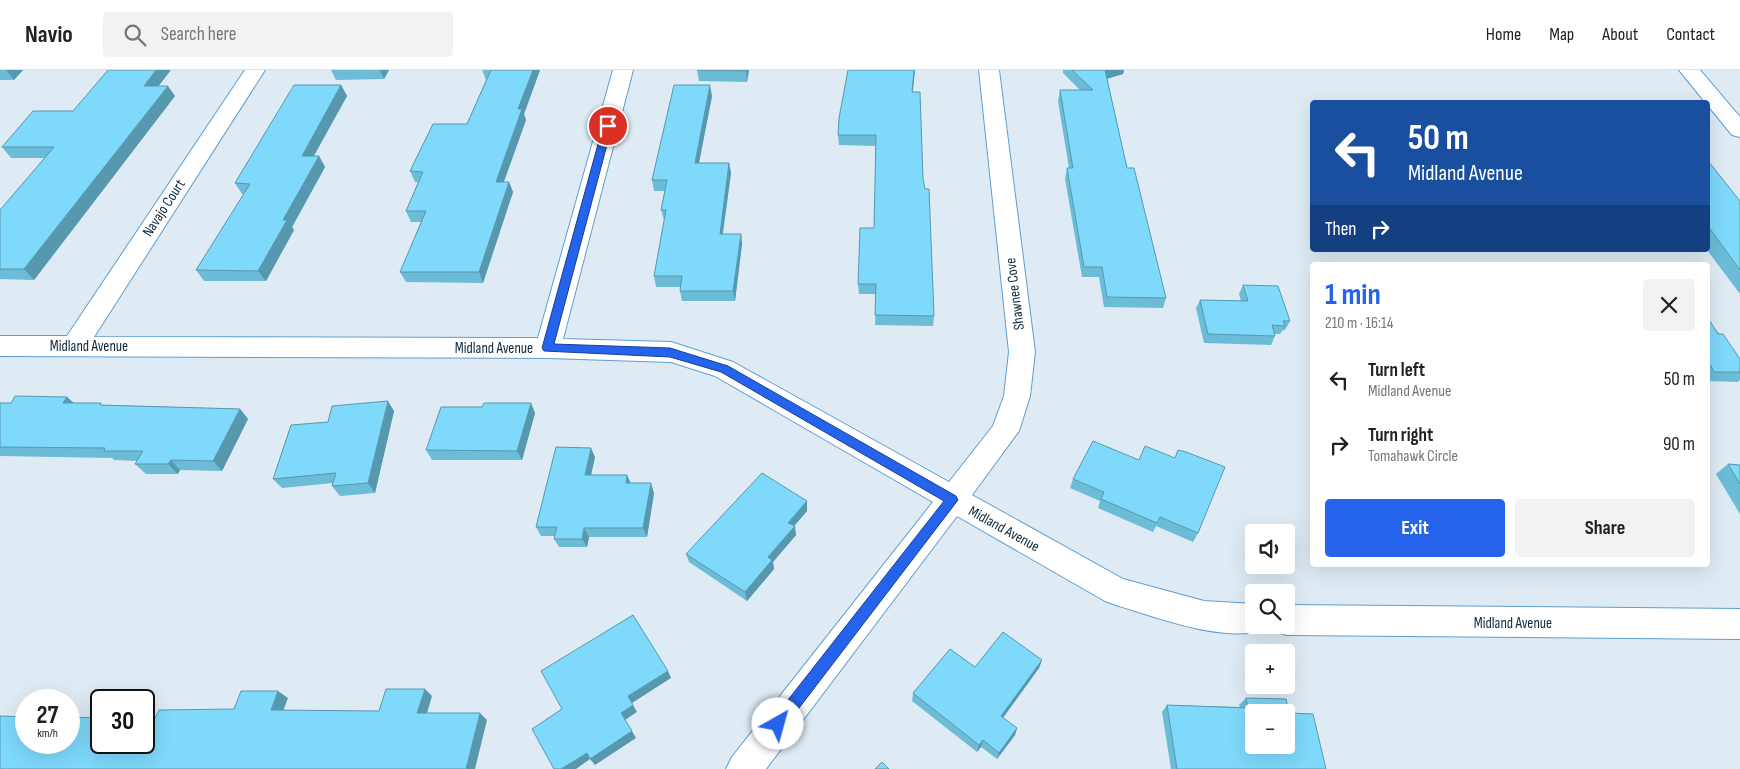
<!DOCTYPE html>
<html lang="en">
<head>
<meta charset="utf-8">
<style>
	:root { --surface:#fff; --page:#f2f2f2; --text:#222; --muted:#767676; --line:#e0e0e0; --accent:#2563eb }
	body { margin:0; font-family:"Sofia Sans Condensed",sans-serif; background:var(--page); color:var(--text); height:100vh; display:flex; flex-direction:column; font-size:19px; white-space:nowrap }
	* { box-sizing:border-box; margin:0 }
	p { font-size:16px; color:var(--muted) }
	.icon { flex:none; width:28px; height:28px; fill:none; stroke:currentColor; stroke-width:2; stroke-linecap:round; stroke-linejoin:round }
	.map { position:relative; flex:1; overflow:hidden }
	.drawer { position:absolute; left:1310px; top:192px; width:400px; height:305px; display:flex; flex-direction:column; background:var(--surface); border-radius:5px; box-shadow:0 5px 20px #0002 }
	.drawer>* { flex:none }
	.top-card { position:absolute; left:1310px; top:30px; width:400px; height:152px; border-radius:5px; box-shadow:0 5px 20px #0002; background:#1a4fa0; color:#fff; overflow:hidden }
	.tools { position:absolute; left:1245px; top:454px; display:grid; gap:10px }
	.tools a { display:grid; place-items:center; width:50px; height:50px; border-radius:5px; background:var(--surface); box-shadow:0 5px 20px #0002; font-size:25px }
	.speed { position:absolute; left:15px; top:619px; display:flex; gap:10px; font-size:25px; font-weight:700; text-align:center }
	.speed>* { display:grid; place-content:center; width:65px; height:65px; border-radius:50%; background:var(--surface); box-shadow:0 5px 20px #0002; line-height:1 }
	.speed small { font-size:12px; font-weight:400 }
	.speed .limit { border:2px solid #111; border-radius:8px; background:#fff; color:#111 }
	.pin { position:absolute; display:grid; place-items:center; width:42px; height:42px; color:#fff; margin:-21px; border:2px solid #fff; border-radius:50%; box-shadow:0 1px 5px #0007 }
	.me { position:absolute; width:55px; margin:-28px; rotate:38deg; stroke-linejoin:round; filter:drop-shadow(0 0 4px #0008) }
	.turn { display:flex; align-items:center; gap:18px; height:105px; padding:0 15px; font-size:22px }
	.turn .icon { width:65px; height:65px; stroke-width:2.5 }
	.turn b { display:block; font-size:35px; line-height:42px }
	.then { display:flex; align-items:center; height:48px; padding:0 15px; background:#0003; gap:10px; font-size:19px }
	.round { display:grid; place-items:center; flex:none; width:52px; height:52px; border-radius:5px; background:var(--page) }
	.summary { display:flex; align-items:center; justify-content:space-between; height:85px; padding:0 15px }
	h1 { font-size:30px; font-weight:700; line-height:38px; color:var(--accent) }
	.action { display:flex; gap:10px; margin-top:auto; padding:10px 15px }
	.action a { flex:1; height:58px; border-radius:5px; background:var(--accent); color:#fff; font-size:20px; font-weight:700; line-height:58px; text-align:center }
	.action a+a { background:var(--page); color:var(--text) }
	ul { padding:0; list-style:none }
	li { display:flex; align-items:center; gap:15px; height:65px; padding:0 15px }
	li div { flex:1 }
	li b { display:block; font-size:19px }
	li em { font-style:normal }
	header { display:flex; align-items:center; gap:30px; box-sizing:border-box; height:70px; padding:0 25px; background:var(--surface); border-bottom:1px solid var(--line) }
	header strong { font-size:24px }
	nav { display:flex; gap:28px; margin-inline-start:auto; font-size:18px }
	.search { width:350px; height:45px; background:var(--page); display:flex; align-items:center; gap:12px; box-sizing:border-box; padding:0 18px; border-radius:5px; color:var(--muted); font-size:19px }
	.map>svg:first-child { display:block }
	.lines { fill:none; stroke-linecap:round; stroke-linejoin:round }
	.street-casing { stroke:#5f9ecf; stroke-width:2 }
	.street { fill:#fff; fill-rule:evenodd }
	.wall { fill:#6cbbd7 }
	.shaded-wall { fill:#5898af }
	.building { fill:#7ed9fa; stroke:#5898af; fill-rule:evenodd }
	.route { fill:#2563eb; stroke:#184099 }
	.labels { text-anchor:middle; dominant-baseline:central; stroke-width:4.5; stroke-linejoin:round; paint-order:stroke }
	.street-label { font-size:15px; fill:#0e293c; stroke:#fff }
</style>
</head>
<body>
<header>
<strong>Navio</strong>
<div class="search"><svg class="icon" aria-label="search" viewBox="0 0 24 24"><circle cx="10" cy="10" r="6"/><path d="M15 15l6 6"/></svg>Search here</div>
<nav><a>Home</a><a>Map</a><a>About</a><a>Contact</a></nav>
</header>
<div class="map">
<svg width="1740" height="699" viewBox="0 0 1740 699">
	<rect width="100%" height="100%" fill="#deebf5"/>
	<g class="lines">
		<defs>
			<path id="street" d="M 245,0 L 265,0 L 94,267 L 538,268 L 613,0 L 633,0 L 563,269 L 671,272 L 733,292 L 949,412 L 993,356 L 1004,326 L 1009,282 L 979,0 L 999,0 L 1035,282 L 1030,326 L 1019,361 L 972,425 L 1123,509 L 1204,531 L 1254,534 L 1254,555 L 1267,555 L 1265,559 C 1226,574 1156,547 1116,535 L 1105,531 L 957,446 L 766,699 L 726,699 L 732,687 L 933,432 L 715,306 L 671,292 L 548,288 L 0,286 L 0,266 L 67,266 Z
				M 1679,0 L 1700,0 L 1740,47 L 1740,67 L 1732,65 Z
				M 1286,535 L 1740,539 L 1740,569 L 1286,565 L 1275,560 L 1272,555 L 1286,555 Z"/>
		</defs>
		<use href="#street" class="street-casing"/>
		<use href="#street" class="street"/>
	</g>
	<path class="wall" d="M 0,0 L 23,0 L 14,10 L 0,10 Z
		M 331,0 L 389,0 L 384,9 L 336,10 Z
		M 482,0 L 540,0 L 524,44 L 526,50 L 504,112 L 509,112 L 513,122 L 483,213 L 406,212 L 400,202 L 421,152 L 411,152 L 406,141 L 418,112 L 415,112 L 410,101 L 467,54 L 486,10 Z
		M 697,0 L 749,0 L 747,12 L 699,11 Z
		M 848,0 L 915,0 L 913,22 L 923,109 L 934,246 L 933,256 L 875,255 L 876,224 L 859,224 L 858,214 L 874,158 L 876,76 L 839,75 L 838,65 Z
		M 1063,0 L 1124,0 L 1123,4 L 1107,9 L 1127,98 L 1166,228 L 1163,238 L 1104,237 L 1099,207 L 1082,207 L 1065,109 L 1067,98 L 1069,98 L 1058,31 L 1060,20 L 1080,20 L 1063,3 Z
		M 341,15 L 347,26 L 314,86 L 319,86 L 325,97 L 292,157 L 294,160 L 266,211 L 204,211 L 196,200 L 244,124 L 242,124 L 235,113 Z
		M 159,16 L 175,26 L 34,210 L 0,209 L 0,140 L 45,88 L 11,88 L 2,77 L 73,41 Z
		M 712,26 L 699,93 L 729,93 L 731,103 L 723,164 L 741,164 L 742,174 L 735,231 L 682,231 L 680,221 L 681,217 L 656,217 L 654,206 L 664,150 L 661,140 L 665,121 L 654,121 L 652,110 Z
		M 1708,91 L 1740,131 L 1740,224 L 1707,180 Z
		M 1243,215 L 1290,251 L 1285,260 L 1283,260 L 1280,264 L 1275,264 L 1275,266 L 1271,275 L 1204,273 L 1196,238 L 1200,230 L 1241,231 L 1239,224 Z
		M 1708,250 L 1740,289 L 1740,310 L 1738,312 L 1708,311 Z
		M 67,327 L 74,333 L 103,335 L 240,339 L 248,349 L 222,401 L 180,400 L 178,404 L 146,404 L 135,394 L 138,391 L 114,390 L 112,388 L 0,386 L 0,333 L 11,333 Z
		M 394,341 L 375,423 L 340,426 L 332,416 L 333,413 L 282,418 L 273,409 L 328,352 Z
		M 535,343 L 522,390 L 432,390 L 426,380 Z
		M 595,387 L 591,405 L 627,405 L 630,413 L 654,423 L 647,467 L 589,467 L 587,477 L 559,477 L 554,469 L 555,466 L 541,466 L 536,457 Z
		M 1728,394 L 1740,395 L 1740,444 L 1716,404 Z
		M 1073,409 L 1198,463 L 1193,472 L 1156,456 L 1153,462 L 1098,438 L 1100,431 L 1070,418 Z
		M 807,431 L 807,441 L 794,456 L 796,465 L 773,492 L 774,499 L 747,531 L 689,492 L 686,484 Z
		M 1042,590 L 1039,598 L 1003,648 L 1017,658 L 1015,665 L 997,689 L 981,677 L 977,682 L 912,631 L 913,623 L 975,597 Z
		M 1246,628 L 1289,643 L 1326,699 L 1171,699 L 1162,642 L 1167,635 L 1240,637 L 1239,635 Z"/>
	<path class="shaded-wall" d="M 6,0 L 23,0 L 14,10 Z
		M 156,0 L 171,0 L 151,26 L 144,16 Z
		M 380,0 L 389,0 L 384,9 Z
		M 533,0 L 540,0 L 524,44 L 526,50 L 500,122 L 496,112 L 518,39 Z
		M 746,0 L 749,0 L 747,12 L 746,1 Z
		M 914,0 L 915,0 L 911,33 Z
		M 1105,0 L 1124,0 L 1123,4 L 1102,10 Z
		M 341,15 L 347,26 L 308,96 L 302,86 Z
		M 710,15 L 712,26 L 697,103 L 695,93 Z
		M 168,16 L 175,26 L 34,210 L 24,199 Z
		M 319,86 L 325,97 L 292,157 L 294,160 L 266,211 L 258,201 L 283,150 Z
		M 729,93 L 731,103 L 721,174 L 720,164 Z
		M 509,112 L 513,122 L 483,213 L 479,202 Z
		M 741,164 L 742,174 L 735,231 L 733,221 Z
		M 67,327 L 78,337 L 63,333 Z
		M 388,331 L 394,341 L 375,423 L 368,413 Z
		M 531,333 L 535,343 L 522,390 L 517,381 Z
		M 240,339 L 248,349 L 222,401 L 213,391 Z
		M 591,378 L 595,387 L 589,414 L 585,405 Z
		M 171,390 L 180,400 L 178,404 L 168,394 Z
		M 627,405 L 631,414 L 626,413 Z
		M 651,413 L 654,423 L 647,467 L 643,458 Z
		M 807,431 L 807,441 L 789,462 L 788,453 Z
		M 795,456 L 796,465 L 773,492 L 774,499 L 747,531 L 745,522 L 768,487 Z
		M 584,458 L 589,467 L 587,477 L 582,469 Z
		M 1042,590 L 1039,598 L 999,653 L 1001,646 Z
		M 668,601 L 671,608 L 632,633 L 628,626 Z
		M 425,619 L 432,626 L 425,650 L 417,643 Z
		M 278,621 L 288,628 L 281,647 L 271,640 Z
		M 633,635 L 637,642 L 625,650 L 621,643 Z
		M 480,643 L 487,650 L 475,699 L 466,699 Z
		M 1017,658 L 1015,665 L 997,689 L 999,683 Z
		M 632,661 L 636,668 L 595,695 L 590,689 L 576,699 L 561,699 L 587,683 Z
		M 983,670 L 981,677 L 977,682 L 979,675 Z"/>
	<path class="building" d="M 108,0 L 156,0 L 144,16 L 168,16 L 24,199 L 0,199 L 0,140 L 54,77 L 2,77 L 33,41 L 73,41 Z
		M 491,0 L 533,0 L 518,39 L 522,39 L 496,112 L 509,112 L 479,202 L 400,202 L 426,141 L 406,141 L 423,102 L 410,101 L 433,54 L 467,54 Z
		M 697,0 L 746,0 L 746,1 Z
		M 848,0 L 914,0 L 912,22 L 920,22 L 923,109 L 925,119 L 929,119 L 934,246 L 875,245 L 876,214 L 858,214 L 860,158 L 874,158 L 876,65 L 838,65 L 839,48 Z
		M 1072,0 L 1105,0 L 1127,98 L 1134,98 L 1166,228 L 1107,227 L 1102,197 L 1084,197 L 1067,98 L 1073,98 L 1060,20 L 1093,20 Z
		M 294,15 L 341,15 L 302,86 L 319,86 L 283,150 L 287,150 L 258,201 L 196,200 L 250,114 L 235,113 Z
		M 674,15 L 710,15 L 695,93 L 729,93 L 720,164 L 741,164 L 733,221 L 680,221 L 682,206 L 654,206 L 666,140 L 661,140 L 667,110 L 652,110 Z
		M 1708,91 L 1740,131 L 1740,200 L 1708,156 Z
		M 1243,215 L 1278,216 L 1290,251 L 1283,251 L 1285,256 L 1272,255 L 1275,266 L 1208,264 L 1200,230 L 1248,231 Z
		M 1708,250 L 1710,251 L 1718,264 L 1723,264 L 1740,289 L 1740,302 L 1714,302 L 1708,291 Z
		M 15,326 L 67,327 L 63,333 L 101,333 L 100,335 L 240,339 L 213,391 L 171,390 L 168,394 L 135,394 L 143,381 L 104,381 L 105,378 L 0,377 L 0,333 L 11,333 Z
		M 388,331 L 368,413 L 332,416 L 336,403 L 273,409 L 291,355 L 328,352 L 332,336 Z
		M 484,333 L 531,333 L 517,381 L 426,380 L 441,337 L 482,337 Z
		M 1093,371 L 1139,390 L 1145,376 L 1175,388 L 1178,380 L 1186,382 L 1225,397 L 1198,463 L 1160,447 L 1157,453 L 1101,429 L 1104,422 L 1073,409 Z
		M 556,377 L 591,378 L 585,405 L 627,405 L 626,413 L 651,413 L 643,458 L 584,458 L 582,469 L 554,469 L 557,457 L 536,457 Z
		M 1728,394 L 1740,395 L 1740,414 Z
		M 762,403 L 807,431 L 788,453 L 795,456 L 768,487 L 772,490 L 745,522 L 686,484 Z
		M 633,545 L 668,601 L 628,626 L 633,635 L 621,643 L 632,661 L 590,689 L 587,683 L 561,699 L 554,699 L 532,659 L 562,639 L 541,601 Z
		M 1003,562 L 1042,590 L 1001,646 L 1017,658 L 999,683 L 983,670 L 979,675 L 913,623 L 950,579 L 975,597 Z
		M 386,619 L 425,619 L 417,643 L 480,643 L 466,699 L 0,699 L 0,646 L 26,647 L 26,672 L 69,672 L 69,647 L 101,648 L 101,672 L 144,672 L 144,648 L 155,648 L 159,640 L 234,639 L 241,621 L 278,621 L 271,640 L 379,641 Z
		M 1246,628 L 1286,629 L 1289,643 L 1313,644 L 1326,699 L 1177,699 L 1167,635 L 1248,638 ZM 1254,642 L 1286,642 L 1286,675 L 1254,675 Z
		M 882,692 L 889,699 L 875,699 Z"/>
	<path class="route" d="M 608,53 L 612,56 L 554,274 L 670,278 L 728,296 L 956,426 L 958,430 L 783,659 L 778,661 L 773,659 L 771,654 L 773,649 L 944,431 L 721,302 L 670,287 L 544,281 L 542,278 L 603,56 Z"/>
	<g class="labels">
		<g class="street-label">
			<text transform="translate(164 138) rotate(-57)">Navajo Court</text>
			<text transform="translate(1015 224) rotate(-97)">Shawnee Cove</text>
			<text x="89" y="276">Midland Avenue</text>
			<text x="494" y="278">Midland Avenue</text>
			<text transform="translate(1004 459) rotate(29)">Midland Avenue</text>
			<text x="1513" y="553">Midland Avenue</text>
		</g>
	</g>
</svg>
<div class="tools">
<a><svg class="icon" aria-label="sound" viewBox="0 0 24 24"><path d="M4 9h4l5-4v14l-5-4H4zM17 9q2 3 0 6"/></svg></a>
<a><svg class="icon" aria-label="search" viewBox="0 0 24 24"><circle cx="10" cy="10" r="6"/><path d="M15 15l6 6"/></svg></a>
<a>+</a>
<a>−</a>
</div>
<div class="speed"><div>27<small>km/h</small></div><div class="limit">30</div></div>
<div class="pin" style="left:608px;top:56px;background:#d93025"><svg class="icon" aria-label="arrive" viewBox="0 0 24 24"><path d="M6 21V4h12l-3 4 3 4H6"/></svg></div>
<svg class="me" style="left:778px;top:654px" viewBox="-20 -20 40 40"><circle r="19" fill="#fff"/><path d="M0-13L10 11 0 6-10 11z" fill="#2563eb"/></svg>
<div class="top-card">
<div class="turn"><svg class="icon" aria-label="left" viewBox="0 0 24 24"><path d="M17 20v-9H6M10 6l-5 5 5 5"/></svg><div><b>50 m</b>Midland Avenue</div></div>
<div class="then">Then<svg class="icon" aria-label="right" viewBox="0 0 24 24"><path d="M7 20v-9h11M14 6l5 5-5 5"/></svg></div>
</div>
<section class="drawer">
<div class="summary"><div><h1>1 min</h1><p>210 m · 16:14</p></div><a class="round"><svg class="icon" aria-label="close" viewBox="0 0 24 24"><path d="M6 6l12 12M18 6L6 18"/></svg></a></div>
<ul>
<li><svg class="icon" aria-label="left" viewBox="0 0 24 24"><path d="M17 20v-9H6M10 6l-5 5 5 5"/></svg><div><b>Turn left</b><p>Midland Avenue</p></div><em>50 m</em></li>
<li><svg class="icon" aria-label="right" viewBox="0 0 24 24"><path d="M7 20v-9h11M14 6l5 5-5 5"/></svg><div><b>Turn right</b><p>Tomahawk Circle</p></div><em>90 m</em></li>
</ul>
<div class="action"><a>Exit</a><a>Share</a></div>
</section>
</div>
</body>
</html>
